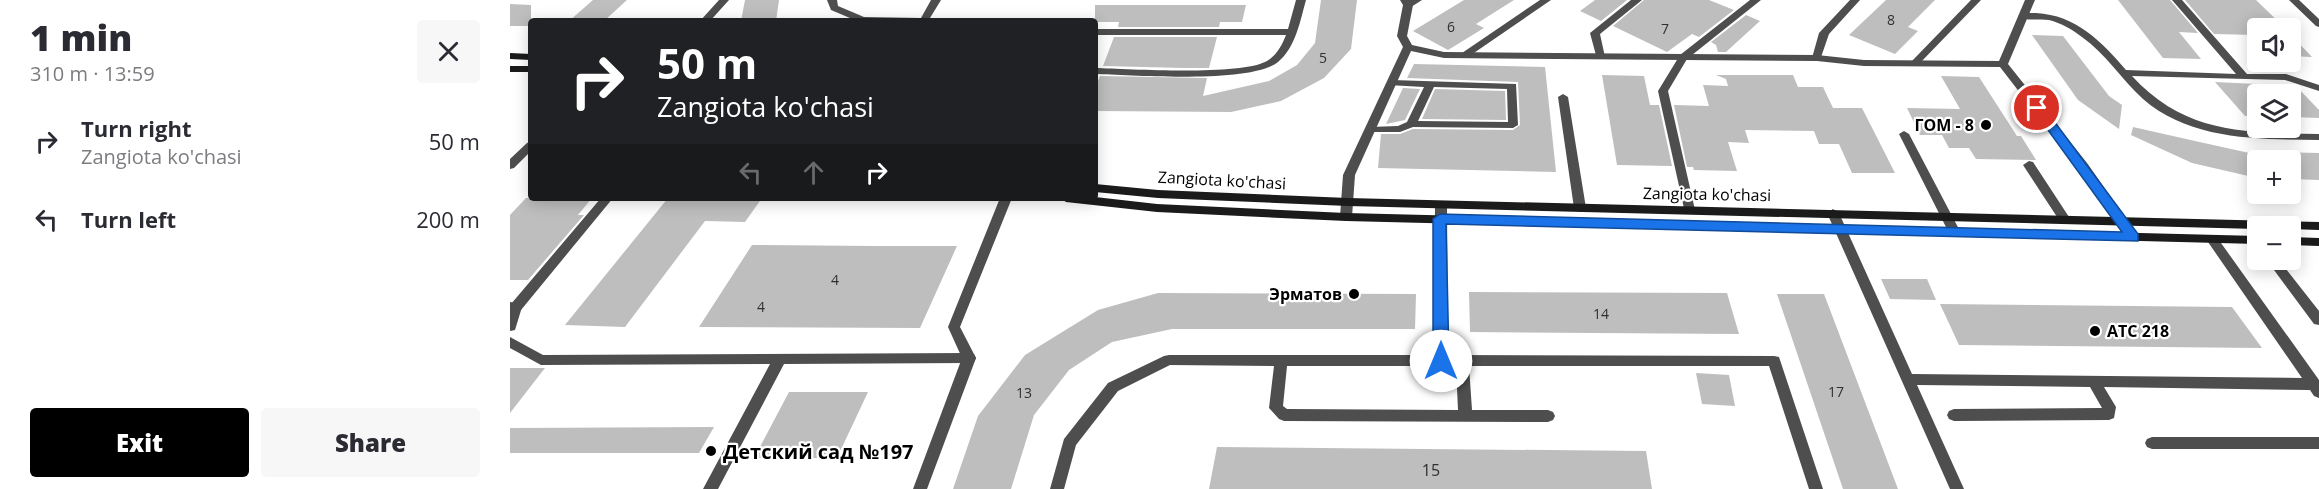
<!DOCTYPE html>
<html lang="en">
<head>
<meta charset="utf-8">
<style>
	:root { --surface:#fff; --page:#f7f7f7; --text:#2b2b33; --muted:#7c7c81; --accent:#000 }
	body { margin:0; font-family:"Open Sans",sans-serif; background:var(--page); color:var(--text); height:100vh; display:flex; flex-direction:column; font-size:22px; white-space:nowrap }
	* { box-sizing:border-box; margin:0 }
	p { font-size:20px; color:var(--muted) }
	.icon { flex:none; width:33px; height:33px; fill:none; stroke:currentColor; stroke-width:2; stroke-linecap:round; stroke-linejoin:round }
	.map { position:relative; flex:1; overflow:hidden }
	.drawer { display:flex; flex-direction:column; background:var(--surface); width:510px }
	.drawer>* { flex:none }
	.top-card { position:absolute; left:18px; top:18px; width:570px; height:183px; border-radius:6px; box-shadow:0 3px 15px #0003; background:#202124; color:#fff; overflow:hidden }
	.buttons { position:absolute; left:1737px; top:18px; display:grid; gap:12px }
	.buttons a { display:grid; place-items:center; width:54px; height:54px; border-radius:6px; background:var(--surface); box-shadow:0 3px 15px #0003; font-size:30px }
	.pin { position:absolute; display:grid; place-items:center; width:51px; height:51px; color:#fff; margin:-26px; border:3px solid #fff; border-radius:50%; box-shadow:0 2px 6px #0007 }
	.me { position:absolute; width:66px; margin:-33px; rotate:0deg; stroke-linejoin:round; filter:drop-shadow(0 0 4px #0008) }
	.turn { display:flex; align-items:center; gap:21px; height:126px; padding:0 30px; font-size:27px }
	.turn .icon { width:78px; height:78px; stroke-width:2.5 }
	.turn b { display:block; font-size:42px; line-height:51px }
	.lanes { display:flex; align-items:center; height:57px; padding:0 30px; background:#0003; justify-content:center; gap:30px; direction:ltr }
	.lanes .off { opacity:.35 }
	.round { display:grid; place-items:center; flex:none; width:63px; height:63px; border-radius:6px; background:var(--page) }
	.headline { display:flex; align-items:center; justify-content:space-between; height:102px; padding:0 30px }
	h1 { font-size:36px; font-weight:800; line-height:45px }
	.button { display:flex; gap:12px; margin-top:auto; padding:12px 30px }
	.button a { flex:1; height:69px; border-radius:6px; background:var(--accent); color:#fff; font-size:24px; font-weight:800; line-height:69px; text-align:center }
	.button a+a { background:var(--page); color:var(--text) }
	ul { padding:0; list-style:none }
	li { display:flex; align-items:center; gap:18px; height:78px; padding:0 30px }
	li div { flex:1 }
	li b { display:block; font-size:22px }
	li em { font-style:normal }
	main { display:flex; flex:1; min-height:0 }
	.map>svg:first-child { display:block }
	.building { fill:#bebebe }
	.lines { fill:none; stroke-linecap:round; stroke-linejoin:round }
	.lane { fill:#4e4e4e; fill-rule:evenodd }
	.street { fill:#4e4e4e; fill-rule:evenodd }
	.secondary { fill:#1b1b1b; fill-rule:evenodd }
	.route { fill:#1a73e8; stroke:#114b97; stroke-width:1.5 }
	.poi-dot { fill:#000; stroke:#fff; stroke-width:2 }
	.labels { text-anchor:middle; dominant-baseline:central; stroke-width:4.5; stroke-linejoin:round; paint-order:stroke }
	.number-label { font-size:14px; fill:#303030 }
	.poi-label { font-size:16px; font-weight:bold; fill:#000; stroke:#fff; text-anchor:end }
	.street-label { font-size:16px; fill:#000; stroke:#fff }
	.near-number-label { font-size:16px; fill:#303030 }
	.near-poi-label { font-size:20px; font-weight:bold; fill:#000; stroke:#fff; text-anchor:start }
</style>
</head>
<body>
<main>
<section class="drawer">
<div class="headline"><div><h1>1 min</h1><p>310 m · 13:59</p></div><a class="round"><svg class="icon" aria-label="close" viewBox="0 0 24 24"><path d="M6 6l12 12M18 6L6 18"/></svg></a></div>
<ul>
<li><svg class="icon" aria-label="right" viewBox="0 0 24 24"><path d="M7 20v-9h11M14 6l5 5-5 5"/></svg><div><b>Turn right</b><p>Zangiota ko'chasi</p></div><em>50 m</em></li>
<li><svg class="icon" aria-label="left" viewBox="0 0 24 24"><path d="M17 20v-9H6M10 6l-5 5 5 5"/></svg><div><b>Turn left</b></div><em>200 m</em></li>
</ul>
<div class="button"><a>Exit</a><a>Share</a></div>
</section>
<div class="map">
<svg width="1809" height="489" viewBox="0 0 1809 489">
	<rect width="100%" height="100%" fill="#fff"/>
	<path class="building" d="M 83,0 L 117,0 L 94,21 L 59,21 Z
		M 235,0 L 269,0 L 266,21 L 231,21 Z
		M 811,0 L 847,0 L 841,49 L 814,78 L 771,101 L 721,112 L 585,111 L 585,89 L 590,76 L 697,78 L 693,96 L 759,81 L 787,65 L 805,43 Z
		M 954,0 L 1004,0 L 966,24 L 974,28 L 938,50 L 903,31 Z
		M 1085,0 L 1117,0 L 1091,21 L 1070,11 Z
		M 1134,0 L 1199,0 L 1224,10 L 1189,37 L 1182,34 L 1157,52 L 1103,26 Z
		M 1376,0 L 1425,0 L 1398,27 L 1408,31 L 1385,54 L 1339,35 Z
		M 1608,0 L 1660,0 L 1688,33 L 1669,32 L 1691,59 L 1653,58 Z
		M 1675,0 L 1746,0 L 1775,28 L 1748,28 L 1748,38 L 1745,35 L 1704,34 Z
		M 0,4 L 21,5 L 21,26 L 0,26 Z
		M 585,5 L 736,5 L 732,22 L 710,22 L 709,27 L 608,27 L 609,22 L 585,22 Z
		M 1236,15 L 1250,21 L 1216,52 L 1208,52 L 1206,45 L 1201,42 Z
		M 1780,34 L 1783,37 L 1802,57 L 1780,56 Z
		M 1522,35 L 1553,36 L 1599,96 L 1612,105 L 1609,129 L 1568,100 Z
		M 604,37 L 707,37 L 699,68 L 674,68 L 593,66 Z
		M 904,64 L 1035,67 L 1046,172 L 868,168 L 871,134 L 890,134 L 903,129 L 1003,130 L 1010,125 L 1008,82 L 897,78 Z
		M 1092,75 L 1134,76 L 1140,105 L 1149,105 L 1162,166 L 1107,165 Z
		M 1206,75 L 1283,75 L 1288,87 L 1313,87 L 1323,108 L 1352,108 L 1385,173 L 1342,173 L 1329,144 L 1309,144 L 1304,131 L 1235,130 L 1239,143 L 1218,142 L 1227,171 L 1184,170 L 1183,167 L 1177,167 L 1164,105 L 1199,106 L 1193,85 L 1218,86 L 1216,79 Z
		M 1431,76 L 1469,77 L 1507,136 L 1511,136 L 1526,160 L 1466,159 L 1459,148 L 1439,148 L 1432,135 L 1410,135 L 1397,108 L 1450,109 Z
		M 1705,82 L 1786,86 L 1809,110 L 1809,118 L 1780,117 L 1780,94 L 1748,94 L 1748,116 L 1735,116 Z
		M 893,88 L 910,89 L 895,120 L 876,124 Z
		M 925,89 L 995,91 L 996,120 L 912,119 Z
		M 1623,127 L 1685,141 L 1771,160 L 1748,160 L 1747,178 L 1682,163 L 1621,135 Z
		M 1767,152 L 1809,153 L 1809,180 L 1780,179 L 1780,160 L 1774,160 Z
		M 16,198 L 82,198 L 68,215 L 74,215 L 18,280 L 0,280 L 0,215 Z
		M 158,198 L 252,198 L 235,222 L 195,221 L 115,327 L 55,325 Z
		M 242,245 L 364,246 L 447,246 L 410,328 L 189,327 Z
		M 1371,279 L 1417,279 L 1426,300 L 1380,299 Z
		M 959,292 L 1217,293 L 1229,334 L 960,332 Z
		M 648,293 L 906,294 L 905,329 L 662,329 L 602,342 L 559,370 L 524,415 L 501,489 L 443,489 L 468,416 L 515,355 L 588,310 Z
		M 1267,294 L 1314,294 L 1388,489 L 1333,489 Z
		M 1430,304 L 1722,307 L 1752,348 L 1449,345 Z
		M 0,368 L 35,368 L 0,413 Z
		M 1186,373 L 1219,375 L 1225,406 L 1192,404 Z
		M 279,392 L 358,392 L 327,458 L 244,458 Z
		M 204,427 L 189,453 L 0,453 L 0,428 Z
		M 707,447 L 1136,451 L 1142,489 L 699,489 Z"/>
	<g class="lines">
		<path class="lane" d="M 317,0 L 327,0 L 328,6 L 354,17 L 411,18 L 421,0 L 431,0 L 420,18 L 527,18 L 532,21 L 347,21 L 321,10 Z
			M 786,0 L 796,0 C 790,21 786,47 768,62 C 741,84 622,75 585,74 L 585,68 C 620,69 731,76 757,61 C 767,55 772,45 776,35 L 585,35 L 585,29 L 778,29 Z
			M 900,0 L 912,0 L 901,7 L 895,7 L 895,3 Z
			M 1030,0 L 1041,0 L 958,57 L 952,57 L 952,53 Z
			M 1121,0 L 1132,0 L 1090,34 L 1095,57 L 1093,59 L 1087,59 L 1080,33 Z
			M 1240,0 L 1251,0 L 1177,59 L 1158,91 L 1185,210 L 1179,214 L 1175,213 L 1148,91 L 1170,55 Z
			M 1340,0 L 1350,0 L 1319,34 L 1310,60 L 1304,60 L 1302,58 L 1309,33 Z
			M 1461,0 L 1471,0 L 1408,65 L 1402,65 L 1402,61 Z
			M 1662,0 L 1672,0 L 1737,74 L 1776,74 L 1809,85 L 1809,91 L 1775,80 L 1622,76 C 1676,135 1736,132 1809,134 L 1809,140 C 1750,139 1681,141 1633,99 C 1612,80 1596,54 1572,37 C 1563,30 1551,23 1539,20 C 1530,18 1516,22 1508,16 C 1514,12 1520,13 1526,13 C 1566,15 1592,42 1616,70 L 1726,74 Z
			M 1779,0 L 1789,0 L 1809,19 L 1809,27 L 1806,26 Z
			M 882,80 L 1006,84 L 1008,125 L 1003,128 L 903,127 L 890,132 L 856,132 L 855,130 L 856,128 L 860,127 L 888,126 L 897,122 L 914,87 L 878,85 L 878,81 ZM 924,87 L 997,89 L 998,122 L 908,121 Z
			M 1053,94 L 1058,97 L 1076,208 L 1070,212 L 1064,208 L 1048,97 Z
			M 1394,131 L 1399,134 L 1451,233 L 1449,236 L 1445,237 L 1439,233 L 1389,134 Z
			M 21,141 L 21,151 L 4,168 L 0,169 L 0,159 L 17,143 Z
			M 1519,161 L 1523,162 L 1559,217 L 1561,220 L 1559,223 L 1551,223 L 1513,165 Z
			M 931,201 L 937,205 L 938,355 L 1264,356 L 1269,357 L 1313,489 L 1299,489 L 1259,366 L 959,366 L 962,410 L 1038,410 L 1043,412 L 1045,416 L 1043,420 L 1038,422 L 774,421 L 769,419 L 759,408 L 764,366 L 660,365 L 608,391 L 566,445 L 554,489 L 540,489 L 554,439 L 598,383 L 654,356 L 659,355 L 924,355 L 925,205 ZM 777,366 L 946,366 L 948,410 L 777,409 L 773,406 Z
			M 1323,209 L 1329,213 L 1402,374 L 1792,378 L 1698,242 L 1696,239 L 1698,236 L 1706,236 L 1809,380 L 1809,398 L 1804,396 L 1800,390 L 1594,387 L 1606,407 L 1604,418 L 1599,420 L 1444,421 L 1439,419 L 1437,415 L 1439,411 L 1444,409 L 1592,408 L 1580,387 L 1407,385 L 1454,489 L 1440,489 L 1317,213 Z
			M 1768,262 L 1772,264 L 1809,311 L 1809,325 L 1804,324 L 1764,270 L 1762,267 L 1764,264 Z
			M 0,302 L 11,304 L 12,307 L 5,330 L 0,331 Z
			M 0,337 L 33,355 L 459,353 L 464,354 L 466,358 L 464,362 L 459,363 L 274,364 L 208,489 L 193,489 L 260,364 L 31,365 L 0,348 Z
			M 1642,437 L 1809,437 L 1809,449 L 1642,449 L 1637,447 L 1635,443 L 1637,439 Z"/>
		<path class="street" d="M 209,0 L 219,0 L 200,21 L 190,21 Z
			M 890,0 L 900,0 L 903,5 L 897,36 L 902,45 L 934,52 L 1307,55 L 1354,60 L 1489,61 L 1515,0 L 1525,0 L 1498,64 L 1577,163 L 1629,237 L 1627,240 L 1619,240 L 1569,169 L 1490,67 L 1354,66 L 1307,61 L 934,58 L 901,51 L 845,175 L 842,217 L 840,220 L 832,220 L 830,217 L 833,175 L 893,47 L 887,36 L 893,5 Z
			M 91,198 L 103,198 L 11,310 L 1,310 L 1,304 Z
			M 490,198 L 502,198 L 450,327 L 466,358 L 417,489 L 403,489 L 452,358 L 438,327 Z"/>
		<path class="secondary" d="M 0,53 L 21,54 L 21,60 L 0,59 Z
			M 0,66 L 21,66 L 21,72 L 0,72 Z
			M 585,184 L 648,190 L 838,198 L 1809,222 L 1809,230 L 1780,229 L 1780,226 L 1748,226 L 1748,229 L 838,206 L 648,198 L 585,192 Z
			M 585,197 L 647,204 L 836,213 L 1748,236 L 1748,244 L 836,221 L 647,212 L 556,202 L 550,198 Z
			M 1780,237 L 1809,238 L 1809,246 L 1780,245 Z"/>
	</g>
	<path class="route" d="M 1527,104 L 1532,105 L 1628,234 L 1628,241 L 936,224 L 939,361 L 931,367 L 923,361 L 923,219 L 930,214 L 1612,232 L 1522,108 Z"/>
	<g class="poi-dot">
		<circle cx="1476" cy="125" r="6"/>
		<circle cx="844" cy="294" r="6"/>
		<circle cx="1585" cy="331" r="6"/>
		<circle cx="201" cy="451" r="6"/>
	</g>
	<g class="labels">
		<g class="number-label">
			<text x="1381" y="19">8</text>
			<text x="941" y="26">6</text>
			<text x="1155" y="28">7</text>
			<text x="813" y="57">5</text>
			<text x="325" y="279">4</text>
			<text x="251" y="306">4</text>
			<text x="1091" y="313">14</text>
			<text x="1326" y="391">17</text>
			<text x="514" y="392">13</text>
		</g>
		<g class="poi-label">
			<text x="1464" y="125">ГОМ - 8</text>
			<text x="832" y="294">Эрматов</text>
			<text x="1597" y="331" text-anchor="start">АТС 218</text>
		</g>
		<g class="street-label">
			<text transform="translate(712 180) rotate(3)">Zangiota ko'chasi</text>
			<text transform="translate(1197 194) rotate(1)">Zangiota ko'chasi</text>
		</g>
		<g class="near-number-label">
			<text x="921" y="470">15</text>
		</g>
		<g class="near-poi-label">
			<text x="213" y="451">Детский сад №197</text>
		</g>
	</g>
</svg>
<div class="buttons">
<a><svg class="icon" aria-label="sound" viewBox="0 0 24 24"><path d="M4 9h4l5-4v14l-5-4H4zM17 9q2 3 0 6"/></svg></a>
<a><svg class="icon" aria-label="layers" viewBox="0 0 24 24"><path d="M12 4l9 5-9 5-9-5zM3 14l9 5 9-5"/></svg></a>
<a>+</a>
<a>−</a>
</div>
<div class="pin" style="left:1527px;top:108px;background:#d93025"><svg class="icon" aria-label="arrive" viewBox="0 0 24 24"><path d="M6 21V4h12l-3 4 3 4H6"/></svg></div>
<svg class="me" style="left:931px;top:361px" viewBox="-20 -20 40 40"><circle r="19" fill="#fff"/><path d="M0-13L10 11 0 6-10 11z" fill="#1a73e8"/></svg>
<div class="top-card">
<div class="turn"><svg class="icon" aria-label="right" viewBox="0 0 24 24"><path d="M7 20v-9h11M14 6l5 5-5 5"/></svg><div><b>50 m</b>Zangiota ko'chasi</div></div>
<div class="lanes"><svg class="icon off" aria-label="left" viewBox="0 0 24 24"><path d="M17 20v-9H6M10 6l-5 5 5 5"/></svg><svg class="icon off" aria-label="ahead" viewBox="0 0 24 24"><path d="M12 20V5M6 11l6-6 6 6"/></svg><svg class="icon" aria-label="right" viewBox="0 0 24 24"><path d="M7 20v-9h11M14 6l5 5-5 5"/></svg></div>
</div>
</div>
</main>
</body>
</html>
